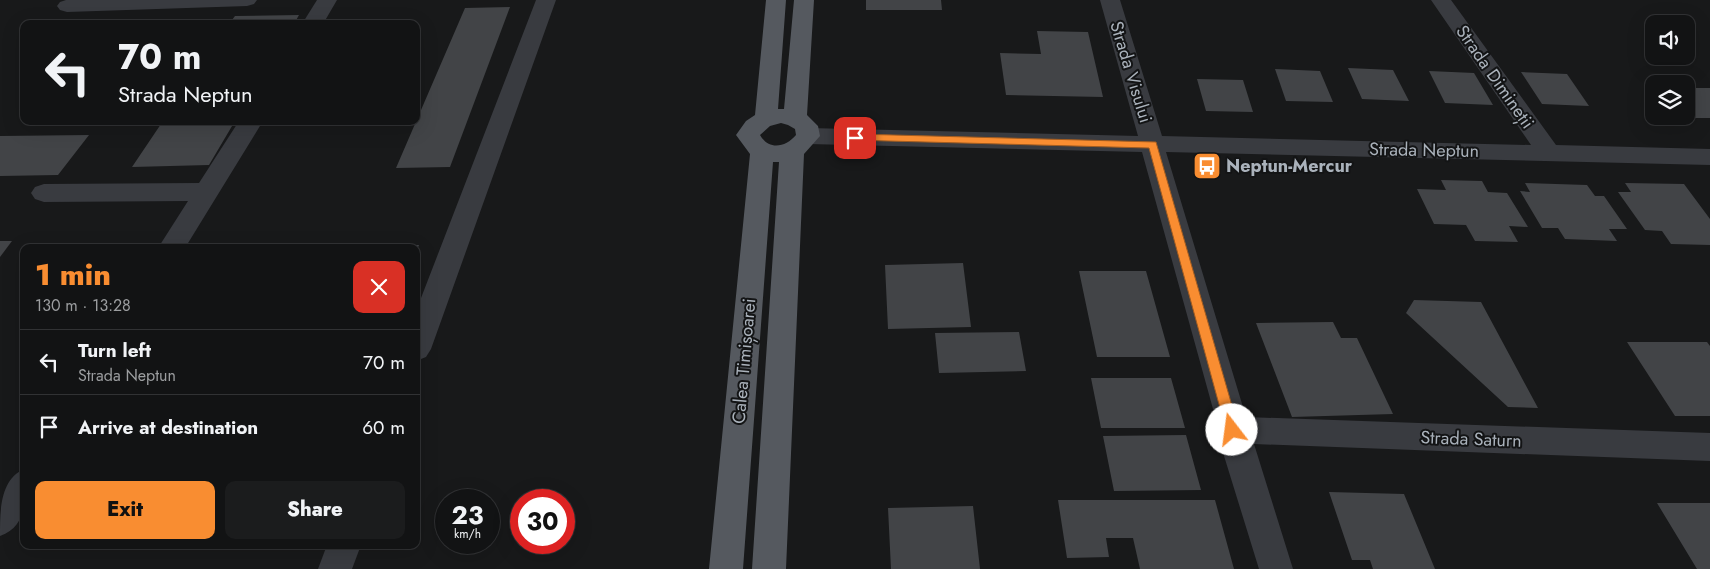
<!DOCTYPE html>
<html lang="en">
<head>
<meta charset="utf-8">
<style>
	:root { --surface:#121314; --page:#1b1c1d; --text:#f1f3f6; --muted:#9c9ea0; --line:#313234; --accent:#f98d31 }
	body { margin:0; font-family:Jost,sans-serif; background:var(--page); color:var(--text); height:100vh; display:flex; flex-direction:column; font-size:19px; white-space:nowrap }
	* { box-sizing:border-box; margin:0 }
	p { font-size:16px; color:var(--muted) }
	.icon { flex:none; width:28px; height:28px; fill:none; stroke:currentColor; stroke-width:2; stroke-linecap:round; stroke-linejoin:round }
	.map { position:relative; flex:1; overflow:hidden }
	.sheet { position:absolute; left:20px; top:244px; width:400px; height:305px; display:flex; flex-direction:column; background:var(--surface); border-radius:10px; box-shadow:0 5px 20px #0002,0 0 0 1px var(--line) }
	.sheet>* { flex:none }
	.banner { position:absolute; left:20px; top:20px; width:400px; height:105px; border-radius:10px; box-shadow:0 5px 20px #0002,0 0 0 1px var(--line); background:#121314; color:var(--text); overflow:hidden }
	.fabs { position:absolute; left:1645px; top:15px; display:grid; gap:10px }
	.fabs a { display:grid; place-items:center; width:50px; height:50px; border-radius:10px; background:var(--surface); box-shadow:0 5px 20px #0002,0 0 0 1px var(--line); font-size:25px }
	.speed { position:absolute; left:435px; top:489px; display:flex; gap:10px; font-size:25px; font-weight:700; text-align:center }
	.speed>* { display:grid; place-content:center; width:65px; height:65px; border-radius:50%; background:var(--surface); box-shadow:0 5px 20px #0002,0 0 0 1px var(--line); line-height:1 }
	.speed small { font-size:12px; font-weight:400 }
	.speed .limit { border:8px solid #d22; background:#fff; color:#111 }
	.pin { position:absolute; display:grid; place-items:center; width:42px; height:42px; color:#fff; margin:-21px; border-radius:10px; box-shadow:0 2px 8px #0006 }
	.me { position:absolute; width:55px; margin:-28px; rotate:345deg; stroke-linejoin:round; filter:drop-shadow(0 0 4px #0008) }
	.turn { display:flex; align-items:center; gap:18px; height:105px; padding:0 15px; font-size:22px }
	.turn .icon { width:65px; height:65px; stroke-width:2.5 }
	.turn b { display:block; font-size:35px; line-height:42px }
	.round { display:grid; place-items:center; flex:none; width:52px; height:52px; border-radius:10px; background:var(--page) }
	.head { display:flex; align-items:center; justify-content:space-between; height:85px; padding:0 15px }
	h1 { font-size:30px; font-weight:800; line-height:38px; color:var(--accent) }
	.primary-button { display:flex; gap:10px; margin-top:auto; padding:10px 15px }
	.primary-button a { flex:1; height:58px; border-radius:10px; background:var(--accent); color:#111; font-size:20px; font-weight:800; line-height:58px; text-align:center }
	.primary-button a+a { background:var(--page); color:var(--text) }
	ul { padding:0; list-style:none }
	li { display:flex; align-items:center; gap:15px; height:65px; padding:0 15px; border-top:1px solid var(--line) }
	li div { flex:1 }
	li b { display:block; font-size:19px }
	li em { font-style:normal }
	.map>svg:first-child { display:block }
	.building { fill:#424447 }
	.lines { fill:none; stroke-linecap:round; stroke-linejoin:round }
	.minor { fill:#393b40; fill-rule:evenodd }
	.major { fill:#55595f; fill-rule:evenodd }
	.route { fill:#f98d31; stroke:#a25c20 }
	.labels { text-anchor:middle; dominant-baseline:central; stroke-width:4; stroke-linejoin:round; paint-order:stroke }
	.street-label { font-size:18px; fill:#aab2bb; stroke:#131415 }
	.poi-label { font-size:18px; font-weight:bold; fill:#aab2bb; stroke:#131415; text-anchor:start }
</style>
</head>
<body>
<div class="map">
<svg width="1710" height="569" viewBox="0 0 1710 569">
	<rect width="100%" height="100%" fill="#18191a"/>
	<path class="building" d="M 866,0 L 941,0 L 942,10 L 866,10 Z
		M 510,7 L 450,167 L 396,168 L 465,8 Z
		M 299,15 L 294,24 L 229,24 L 235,16 Z
		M 1037,31 L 1088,32 L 1103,97 L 1006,95 L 1000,53 L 1041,54 Z
		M 1348,68 L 1393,70 L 1409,101 L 1362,99 Z
		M 1275,69 L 1320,71 L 1333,102 L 1286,101 Z
		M 1429,71 L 1474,73 L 1493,105 L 1445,103 Z
		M 1521,72 L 1567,74 L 1589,106 L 1542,104 Z
		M 1197,79 L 1243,80 L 1253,112 L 1206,111 Z
		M 1686,88 L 1710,88 L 1710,118 L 1688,118 L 1686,115 Z
		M 163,121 L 235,121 L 209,165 L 132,167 Z
		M 89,135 L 58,175 L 0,176 L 0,136 Z
		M 1441,180 L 1482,181 L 1488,192 L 1507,193 L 1528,227 L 1509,226 L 1518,242 L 1475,241 L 1466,225 L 1434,224 L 1417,189 L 1446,190 Z
		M 1525,183 L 1587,185 L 1595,196 L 1604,196 L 1627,229 L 1609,229 L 1617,241 L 1565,239 L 1558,228 L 1542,228 L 1520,191 L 1530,192 Z
		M 1625,183 L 1684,184 L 1710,219 L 1710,245 L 1671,244 L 1662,231 L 1645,230 L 1618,192 L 1631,192 Z
		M 0,241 L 12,241 L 0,257 Z
		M 356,245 L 419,245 L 416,252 L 416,248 L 355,248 Z
		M 963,263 L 971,327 L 888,329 L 885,265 Z
		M 1079,271 L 1146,271 L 1170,357 L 1097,357 Z
		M 1414,300 L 1481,302 L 1538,408 L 1508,407 L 1406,313 Z
		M 1333,322 L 1341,338 L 1357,338 L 1393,414 L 1292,417 L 1256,323 Z
		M 1019,332 L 1026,371 L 939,373 L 935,333 Z
		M 1627,342 L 1707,342 L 1710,346 L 1710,416 L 1675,416 Z
		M 1091,378 L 1171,378 L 1185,428 L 1101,428 Z
		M 1186,435 L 1201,490 L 1114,491 L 1103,436 Z
		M 1329,492 L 1404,494 L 1435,569 L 1373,569 L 1370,560 L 1352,560 Z
		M 1058,500 L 1215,500 L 1234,569 L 1140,569 L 1133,538 L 1106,538 L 1109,557 L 1067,558 Z
		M 1657,503 L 1710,503 L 1710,569 L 1697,569 Z
		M 973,506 L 980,569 L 891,569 L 888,508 Z"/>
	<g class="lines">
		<path class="minor" d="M 66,0 L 257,0 L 254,4 L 247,6 L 67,12 L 60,10 L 57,6 L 60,2 Z
			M 317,0 L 337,0 L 323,24 L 302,24 Z
			M 536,0 L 556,0 L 431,349 L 426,357 L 416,361 L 416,311 Z
			M 1100,0 L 1120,0 L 1162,136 L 1531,145 L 1431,0 L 1451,0 L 1556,145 L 1710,149 L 1710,165 L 1166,152 L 1246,417 L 1710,433 L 1710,461 L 1254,444 L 1293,569 L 1259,569 L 1216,430 L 1218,427 L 1142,152 L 808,144 L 800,141 L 796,136 L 800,131 L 808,128 L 1138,136 Z
			M 239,121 L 263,121 L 185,248 L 158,248 L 188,201 L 44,202 L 35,199 L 31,193 L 35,187 L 44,184 L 199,183 Z
			M 24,469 C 24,496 30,525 0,536 C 0,510 0,480 24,469 Z
			M 327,545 L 361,545 L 352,569 L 318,569 Z"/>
		<path class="major" d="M 766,0 L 786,0 L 778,109 L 784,109 L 794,0 L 814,0 L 807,115 L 818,126 L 820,136 L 804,154 L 786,569 L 752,569 L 779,162 L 773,162 L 743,569 L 709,569 L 750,154 L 736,135 L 746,121 L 755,115 ZM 781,123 L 788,125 L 795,129 L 796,135 C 786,147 769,151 760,135 L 770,126 Z"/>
	</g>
	<path class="route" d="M 855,134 L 1156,142 L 1239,430 L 1237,434 L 1228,434 L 1226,430 L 1149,148 L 851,140 L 850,138 Z"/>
	<defs>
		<symbol id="bus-square" viewBox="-11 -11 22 22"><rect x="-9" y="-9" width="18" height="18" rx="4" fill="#f98d31" stroke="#131415"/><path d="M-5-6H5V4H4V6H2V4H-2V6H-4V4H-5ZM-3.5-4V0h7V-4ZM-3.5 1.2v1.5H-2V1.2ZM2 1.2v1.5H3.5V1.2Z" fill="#fff"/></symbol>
	</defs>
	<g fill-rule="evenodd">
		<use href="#bus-square" x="1191" y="150" width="32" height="32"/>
	</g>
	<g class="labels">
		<g class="street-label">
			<text transform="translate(1131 72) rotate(73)">Strada Visului</text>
			<text transform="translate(1495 77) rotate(55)">Strada Dimineții</text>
			<text transform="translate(1424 150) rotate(1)">Strada Neptun</text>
			<text transform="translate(744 361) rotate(-85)">Calea Timișoarei</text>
			<text transform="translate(1471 439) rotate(2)">Strada Saturn</text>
		</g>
		<g class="poi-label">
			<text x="1226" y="166">Neptun-Mercur</text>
		</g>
	</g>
</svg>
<div class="fabs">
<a><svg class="icon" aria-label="sound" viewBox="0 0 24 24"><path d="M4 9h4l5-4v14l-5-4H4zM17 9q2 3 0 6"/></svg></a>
<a><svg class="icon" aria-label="layers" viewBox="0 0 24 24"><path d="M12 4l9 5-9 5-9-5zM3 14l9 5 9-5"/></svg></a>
</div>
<div class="speed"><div>23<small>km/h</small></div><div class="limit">30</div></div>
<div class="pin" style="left:855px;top:138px;background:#d93025"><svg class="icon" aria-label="arrive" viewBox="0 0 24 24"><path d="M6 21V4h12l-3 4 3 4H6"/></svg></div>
<svg class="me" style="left:1232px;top:430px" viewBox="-20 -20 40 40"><circle r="19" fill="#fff"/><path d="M0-13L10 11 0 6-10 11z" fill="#f98d31"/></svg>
<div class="banner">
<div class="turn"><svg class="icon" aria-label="left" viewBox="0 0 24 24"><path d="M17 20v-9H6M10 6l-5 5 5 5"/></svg><div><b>70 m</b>Strada Neptun</div></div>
</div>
<section class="sheet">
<div class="head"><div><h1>1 min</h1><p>130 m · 13:28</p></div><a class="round" style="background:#d93025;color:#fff"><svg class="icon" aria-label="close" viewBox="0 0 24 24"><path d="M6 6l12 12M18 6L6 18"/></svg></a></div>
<ul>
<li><svg class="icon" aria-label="left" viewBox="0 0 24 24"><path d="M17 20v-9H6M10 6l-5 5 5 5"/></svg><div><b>Turn left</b><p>Strada Neptun</p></div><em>70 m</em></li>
<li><svg class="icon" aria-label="arrive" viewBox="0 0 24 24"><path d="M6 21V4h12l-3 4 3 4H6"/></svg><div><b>Arrive at destination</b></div><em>60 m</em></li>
</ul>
<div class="primary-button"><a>Exit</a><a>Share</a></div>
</section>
</div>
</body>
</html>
